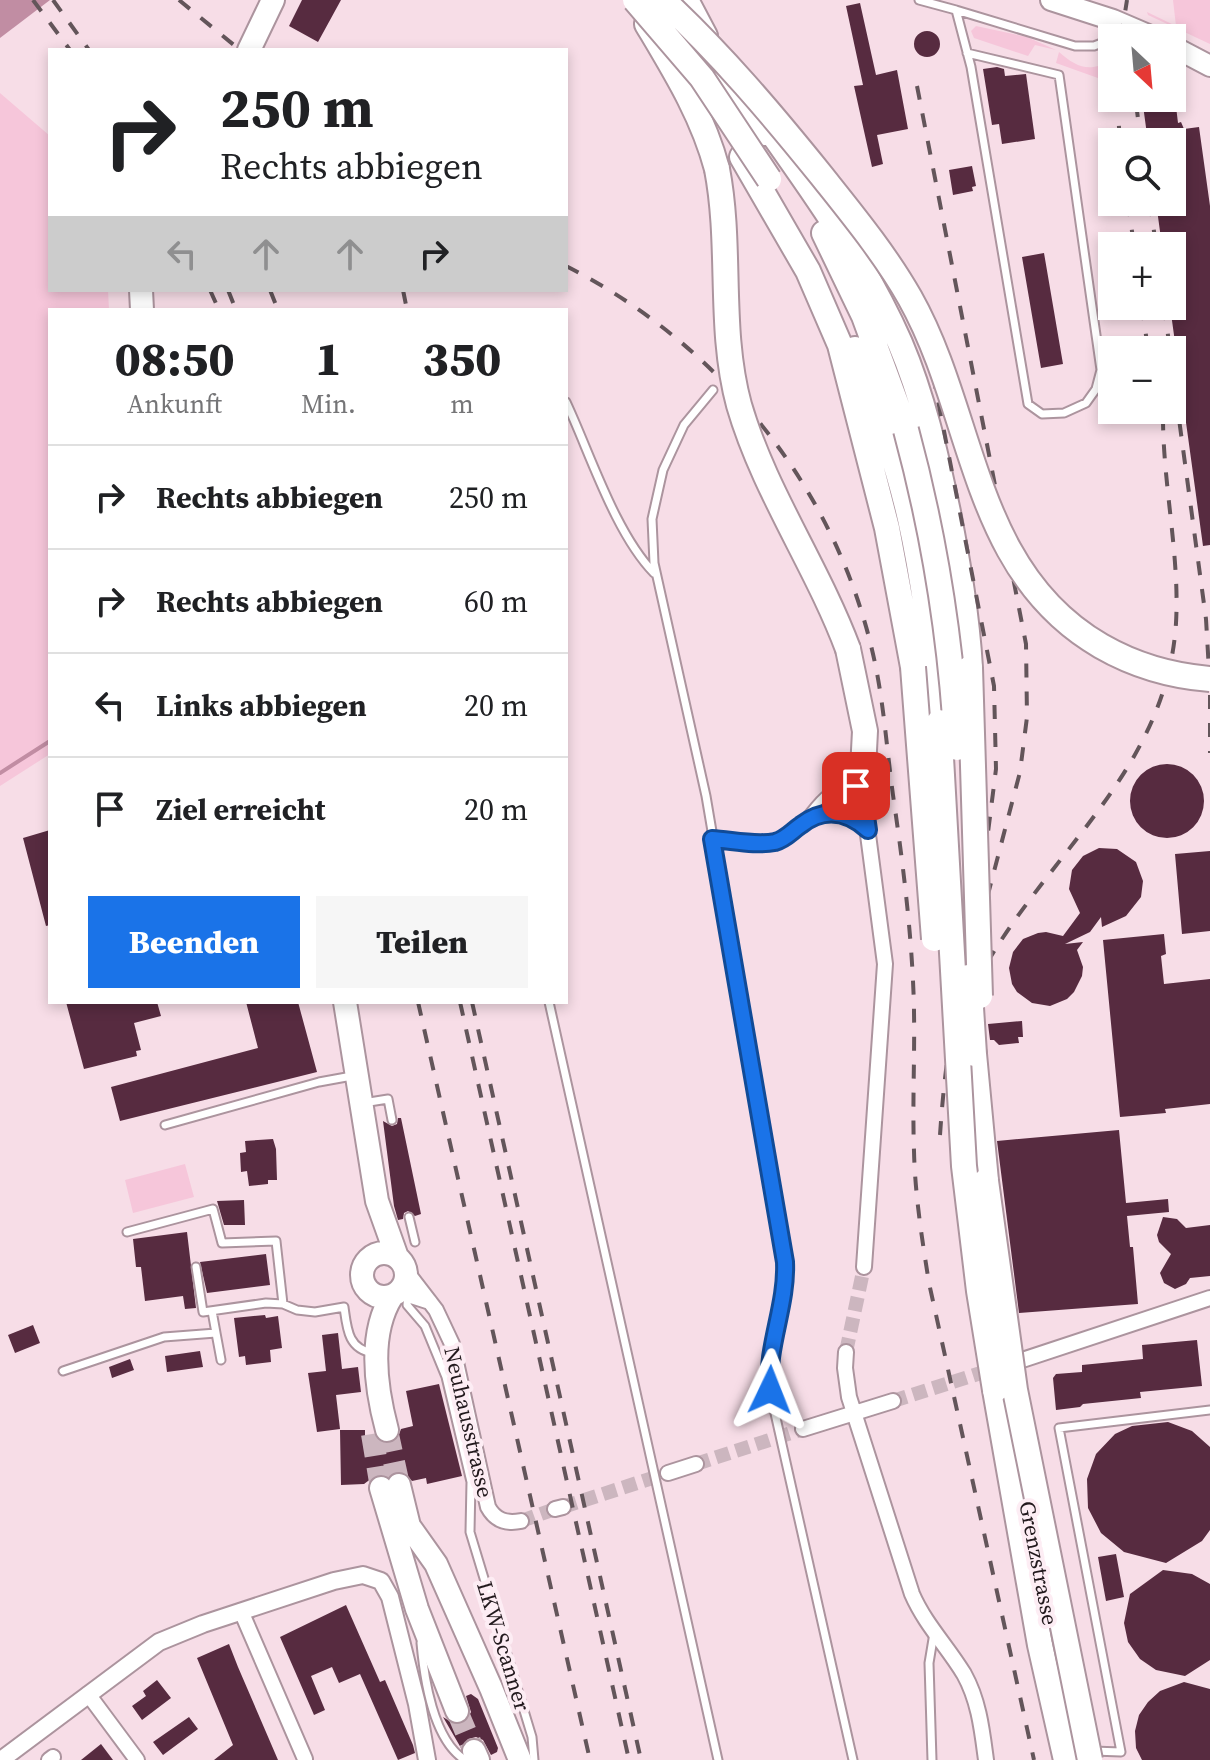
<!DOCTYPE html>
<html lang="de">
<head>
<meta charset="utf-8">
<style>
	:root { --surface:#fff; --page:#f6f6f6; --text:#202124; --muted:#757577; --line:#e0e0e0; --accent:#1a73e8 }
	body { margin:0; font-family:"Source Serif 4",serif; background:var(--page); color:var(--text); height:100vh; display:flex; flex-direction:column; font-size:30px; white-space:nowrap }
	* { box-sizing:border-box; margin:0 }
	p { font-size:26px; color:var(--muted) }
	.icon { flex:none; width:44px; height:44px; fill:none; stroke:currentColor; stroke-width:2; stroke-linecap:round; stroke-linejoin:round }
	.map { position:relative; flex:1; overflow:hidden }
	.details { position:absolute; left:48px; top:308px; width:520px; height:696px; display:flex; flex-direction:column; background:var(--surface); border-radius:0px; box-shadow:0 4px 12px #0003 }
	.details>* { flex:none }
	.banner { position:absolute; left:48px; top:48px; width:520px; height:244px; border-radius:0px; box-shadow:0 4px 12px #0003; background:#fff; color:var(--text); overflow:hidden }
	.needle { width:52px; rotate:154deg }
	.buttons { position:absolute; left:1098px; top:24px; display:grid; gap:16px }
	.buttons a { display:grid; place-items:center; width:88px; height:88px; border-radius:0px; background:var(--surface); box-shadow:0 4px 12px #0003; font-size:40px }
	.pin { position:absolute; display:grid; place-items:center; width:68px; height:68px; color:#fff; margin:-34px; border-radius:16px; box-shadow:0 4px 12px #0006 }
	.me { position:absolute; width:88px; margin:-44px; rotate:2deg; stroke-linejoin:round; filter:drop-shadow(0 0 6px #0008) }
	.turn { display:flex; align-items:center; gap:28px; height:168px; padding:0 40px; font-size:36px }
	.turn .icon { width:104px; height:104px; stroke-width:2.5 }
	.turn b { display:block; font-size:56px; line-height:68px }
	.lanes { display:flex; align-items:center; height:76px; padding:0 40px; background:#0003; justify-content:center; gap:40px; direction:ltr }
	.lanes .off { opacity:.35 }
	.eta { display:flex; justify-content:space-evenly; align-items:center; height:136px; text-align:center }
	.eta b { font-size:48px; font-weight:800; line-height:56px }
	.action { display:flex; gap:16px; margin-top:auto; padding:16px 40px }
	.action a { flex:1; height:92px; border-radius:0px; background:var(--accent); color:#fff; font-size:32px; font-weight:800; line-height:92px; text-align:center }
	.action a+a { background:var(--page); color:var(--text) }
	ul { padding:0; list-style:none }
	li { display:flex; align-items:center; gap:24px; height:104px; padding:0 40px; border-top:2px solid var(--line) }
	li div { flex:1 }
	li b { display:block; font-size:30px }
	li em { font-style:normal }
	.map>svg:first-child { display:block }
	.green { fill:#f6c6da }
	.water { fill:#c18da3 }
	.lines { fill:none; stroke-linecap:round; stroke-linejoin:round }
	.stream { stroke:#c18da3; stroke-width:4 }
	.building { fill:#572b40 }
	.minor-tunnel { stroke:#ccb6bf; stroke-width:14; stroke-dasharray:14 7; stroke-linecap:butt }
	.primary-tunnel { stroke:#ccb6bf; stroke-width:22; stroke-dasharray:22 11; stroke-linecap:butt }
	.service-casing { stroke:#ac949e; stroke-width:11 }
	.minor-casing { stroke:#ac949e; stroke-width:18 }
	.tertiary-casing { stroke:#ac949e; stroke-width:20 }
	.secondary-casing { stroke:#ac949e; stroke-width:24 }
	.primary-casing { stroke:#ac949e; stroke-width:26 }
	.motorway-casing { stroke:#ac949e; stroke-width:28 }
	.service { stroke:#fff; stroke-width:7 }
	.minor { stroke:#fff; stroke-width:14 }
	.tertiary { stroke:#fff; stroke-width:16 }
	.secondary { stroke:#fff; stroke-width:20 }
	.primary { stroke:#fff; stroke-width:22 }
	.motorway { stroke:#fff; stroke-width:24 }
	.rail { stroke:#63555a; stroke-width:4; stroke-dasharray:14 14; stroke-linecap:butt }
	.motorway-bridge-casing { stroke:#ac949e; stroke-width:28; stroke-linecap:butt }
	.motorway-bridge { stroke:#fff; stroke-width:24 }
	.route-casing { stroke:#114b97; stroke-width:20 }
	.route { stroke:#1a73e8; stroke-width:14 }
	.labels { text-anchor:middle; dominant-baseline:central; stroke-width:8; stroke-linejoin:round; paint-order:stroke }
	.street-label { font-size:22px; fill:#22191d; stroke:#fdedf4 }
</style>
</head>
<body>
<div class="map">
<svg width="1210" height="1760" viewBox="0 0 1210 1760">
	<rect width="100%" height="100%" fill="#f7dde7"/>
	<path class="green" d="M 1173,0 L 1210,0 L 1210,44 L 1148,15 L 1147,12 L 1176,26 Z
		M 976,26 L 1027,37 L 1056,50 L 1035,45 L 1028,56 L 974,38 L 971,31 Z
		M 1059,52 C 1076,67 1091,74 1111,59 L 1109,82 L 1056,63 Z
		M 0,93 L 50,136 L 50,290 L 108,290 L 109,310 L 50,310 L 50,754 L 0,786 Z
		M 185,1164 L 194,1197 L 133,1213 L 125,1180 Z"/>
	<path class="water" d="M 0,0 L 50,0 L 0,38 Z"/>
	<g class="lines">
		<path class="stream" d="M 0,773 L 50,741"/>
	</g>
	<path class="building" d="M 302,0 L 341,0 L 318,42 L 289,26 Z
		M 860,3 L 876,75 L 897,70 L 908,129 L 877,135 L 883,164 L 872,167 L 854,86 L 863,85 L 846,6 Z
		M914 44a13 13 0 1 1 26 0a13 13 0 1 1-26 0Z
		M 997,67 L 1004,69 L 1005,76 L 1026,74 L 1035,139 L 1002,144 L 999,124 L 992,125 L 983,69 Z
		M 1142,98 L 1175,98 L 1178,123 L 1181,122 L 1184,129 L 1199,127 L 1210,206 L 1210,545 L 1203,546 L 1170,306 L 1172,246 L 1162,246 L 1156,202 L 1172,202 L 1172,142 L 1148,142 Z
		M 972,166 L 976,186 L 972,187 L 973,191 L 953,195 L 949,170 Z
		M 1044,253 L 1063,364 L 1041,368 L 1022,257 Z
		M1130 801a37 37 0 1 1 74 0a37 37 0 1 1-74 0Z
		M 50,830 L 50,925 L 46,926 L 23,838 Z
		M 1099,848 L 1117,849 L 1136,862 L 1143,881 L 1141,897 L 1126,916 L 1102,927 L 1101,917 L 1090,932 L 1065,944 L 1083,942 L 1077,950 L 1083,967 L 1082,976 L 1074,992 L 1067,999 L 1050,1006 L 1032,1003 L 1017,992 L 1012,984 L 1009,968 L 1013,952 L 1023,939 L 1038,933 L 1046,932 L 1063,936 L 1080,913 L 1069,889 L 1072,870 L 1083,856 Z
		M 1210,851 L 1210,931 L 1182,934 L 1175,854 Z
		M 1164,934 L 1166,954 L 1161,956 L 1164,984 L 1210,979 L 1210,1104 L 1165,1109 L 1166,1113 L 1120,1117 L 1103,940 Z
		M 66,1002 L 157,1002 L 161,1016 L 134,1023 L 141,1050 L 136,1051 L 137,1056 L 84,1069 Z
		M 246,1002 L 298,1002 L 317,1072 L 120,1121 L 111,1087 L 258,1048 Z
		M 1022,1021 L 1023,1037 L 1018,1037 L 1019,1043 L 999,1045 L 994,1040 L 990,1040 L 988,1024 Z
		M 398,1118 L 401,1118 L 421,1214 L 415,1216 L 408,1211 L 404,1213 L 403,1219 L 398,1220 L 394,1206 L 383,1121 L 392,1126 L 397,1124 Z
		M 1119,1130 L 1126,1203 L 1168,1199 L 1169,1212 L 1127,1216 L 1130,1247 L 1133,1247 L 1138,1304 L 1019,1313 L 997,1141 Z
		M 273,1139 L 276,1149 L 277,1180 L 268,1180 L 268,1184 L 249,1186 L 247,1171 L 241,1172 L 240,1153 L 246,1152 L 245,1141 Z
		M 244,1200 L 245,1225 L 224,1225 L 217,1201 Z
		M 1163,1217 L 1177,1219 L 1186,1228 L 1210,1225 L 1210,1276 L 1190,1278 L 1186,1284 L 1175,1289 L 1164,1283 L 1160,1273 L 1171,1254 L 1159,1242 L 1157,1235 Z
		M 187,1232 L 196,1308 L 185,1309 L 183,1296 L 145,1301 L 141,1267 L 136,1267 L 133,1239 Z
		M 266,1254 L 270,1285 L 207,1293 L 200,1262 Z
		M 265,1315 L 266,1318 L 278,1316 L 282,1348 L 270,1350 L 271,1362 L 246,1365 L 245,1356 L 239,1357 L 234,1318 Z
		M 33,1325 L 40,1343 L 15,1353 L 8,1335 Z
		M 338,1333 L 342,1369 L 358,1367 L 361,1392 L 336,1395 L 340,1429 L 317,1432 L 308,1373 L 326,1371 L 322,1335 Z
		M 1197,1340 L 1202,1386 L 1140,1392 L 1141,1398 L 1083,1404 L 1080,1407 L 1056,1410 L 1053,1378 L 1056,1374 L 1082,1372 L 1082,1365 L 1143,1359 L 1142,1345 Z
		M 200,1351 L 203,1367 L 167,1372 L 165,1356 Z
		M 130,1359 L 134,1370 L 112,1378 L 109,1367 Z
		M 439,1384 L 462,1476 L 427,1484 L 426,1478 L 412,1481 L 404,1472 L 396,1471 L 388,1476 L 376,1475 L 364,1484 L 341,1485 L 340,1430 L 365,1430 L 365,1436 L 374,1435 L 382,1443 L 391,1443 L 397,1440 L 401,1429 L 413,1426 L 406,1391 Z
		M 1168,1422 L 1192,1431 L 1210,1447 L 1210,1530 L 1202,1541 L 1166,1563 L 1124,1552 L 1101,1533 L 1088,1508 L 1087,1479 L 1096,1454 L 1115,1434 L 1132,1426 Z
		M 1116,1554 L 1124,1597 L 1106,1601 L 1098,1557 Z
		M 1163,1570 L 1192,1574 L 1210,1584 L 1210,1660 L 1185,1676 L 1156,1670 L 1140,1659 L 1128,1642 L 1124,1623 L 1130,1594 Z
		M 346,1605 L 380,1682 L 385,1680 L 413,1745 L 415,1753 L 398,1760 L 360,1674 L 339,1683 L 332,1667 L 311,1676 L 325,1710 L 314,1715 L 280,1637 Z
		M 229,1644 L 238,1667 L 278,1760 L 214,1760 L 233,1745 L 197,1658 Z
		M 157,1680 L 171,1698 L 142,1720 L 132,1706 L 146,1696 L 143,1691 Z
		M 1184,1682 L 1210,1689 L 1210,1760 L 1142,1760 L 1136,1748 L 1135,1731 L 1139,1715 L 1148,1702 L 1160,1691 Z
		M 471,1694 L 478,1699 L 498,1748 L 497,1752 L 491,1755 L 483,1740 L 476,1737 L 468,1739 L 461,1748 L 443,1717 L 456,1725 L 467,1720 L 471,1712 L 466,1696 Z
		M 189,1717 L 198,1729 L 163,1755 L 153,1742 Z
		M 101,1744 L 113,1760 L 81,1760 Z"/>
	<g class="lines">
		<path class="minor-tunnel" d="M 846,1352 L 864,1267
			M 893,1401 L 987,1371
			M 696,1464 L 803,1429
			M 563,1507 L 668,1473
			M 521,1521 L 555,1509"/>
		<path class="primary-tunnel" d="M 387,1430 L 399,1485
			M 372,1434 L 381,1488
			M 457,1711 L 474,1751"/>
		<defs>
			<path id="service" d="M 919,0 L 956,10 L 971,67 L 1028,404 L 1042,414 L 1064,413 L 1086,403 L 1096,389 L 1101,370 L 1059,75 L 967,53
				M 956,10 L 1075,46 L 1094,46 L 1107,41 L 1113,21
				M 713,390 L 684,425 L 663,470 L 652,519 L 654,563 L 706,796 L 784,1255 C 791,1304 764,1350 772,1400 L 853,1760
				M 566,402 C 590,453 615,533 654,573
				M 836,786 L 847,772 L 854,756
				M 804,823 C 828,811 843,810 865,828
				M 712,839 C 731,840 757,847 776,841 C 812,830 813,782 856,787
				M 549,1002 L 718,1760
				M 363,1103 L 388,1099 L 392,1120
				M 165,1125 L 319,1082 L 352,1076
				M 409,1217 L 415,1242
				M 127,1232 L 213,1209 L 222,1243 L 276,1241 L 283,1304
				M 196,1267 L 203,1312 L 266,1303 L 283,1304 L 297,1310 L 315,1312 L 344,1307 C 347,1329 348,1349 373,1353
				M 408,1294 L 407,1305 L 425,1326 L 446,1377 L 471,1482 L 470,1532 L 532,1737 L 534,1760
				M 212,1311 L 216,1333
				M 63,1371 L 164,1337 L 216,1333 L 221,1360
				M 421,1643 C 424,1677 433,1740 465,1760
				M 1093,1751 L 1121,1752 L 1059,1428 L 1210,1410
				M 932,1760 L 929,1663 L 934,1633"/>
			<path id="minor" d="M 862,789 L 885,964 L 864,1267
				M 406,1271 L 436,1310 L 452,1344 L 488,1507 C 495,1520 506,1524 521,1521
				M 399,1292 L 430,1302
				M 846,1352 L 845,1368 L 849,1397 L 912,1594 C 925,1624 947,1646 964,1674 C 979,1701 982,1730 986,1760
				M 1007,1365 L 1210,1298
				M 803,1429 L 893,1401
				M 668,1473 L 696,1464
				M 555,1509 L 563,1507
				M 241,1611 L 305,1759
				M 1063,1685 L 1074,1743
				M 88,1694 L 137,1760
				M 49,1760 L 53,1757"/>
			<path id="tertiary" d="M 1,1760 L 159,1642 L 203,1624 L 334,1581 L 363,1575 L 381,1581 L 390,1597 L 417,1704 L 427,1760"/>
			<path id="secondary" d="M 1051,0 L 1113,20 L 1155,38
				M 1172,46 L 1210,66"/>
			<path id="primary" d="M 249,50 L 273,0
				M 141,290 L 142,310
				M 345,1002 L 377,1201 L 397,1257
				M362 1275a22 22 0 1 1 44 0a22 22 0 1 1-44 0Z
				M 387,1430 C 376,1389 368,1334 392,1296
				M 399,1485 L 409,1526 L 436,1564 L 491,1688 L 520,1760
				M 381,1488 L 417,1609 L 457,1711
				M 474,1751 L 478,1760"/>
			<path id="motorway" d="M 686,0 L 705,36
				M 647,24 C 675,71 703,116 717,169
				M 713,63 L 764,133
				M 760,116 C 812,189 864,261 900,343 C 923,397 936,455 948,512 C 958,564 967,615 970,668
				M 742,157 L 808,271 L 840,345 L 887,528 L 913,667
				M 824,233 L 864,316 L 906,430
				M 855,349 C 877,405 897,461 910,519 C 925,586 933,654 939,722
				M 848,649 L 865,731 L 862,789
				M 974,1054 L 986,1181
				M 995,1390 L 1040,1645 L 1066,1760"/>
		</defs>
		<use href="#service" class="service-casing"/>
		<use href="#minor" class="minor-casing"/>
		<use href="#tertiary" class="tertiary-casing"/>
		<use href="#secondary" class="secondary-casing"/>
		<use href="#primary" class="primary-casing"/>
		<use href="#motorway" class="motorway-casing"/>
		<use href="#service" class="service"/>
		<use href="#minor" class="minor"/>
		<use href="#tertiary" class="tertiary"/>
		<use href="#secondary" class="secondary"/>
		<use href="#primary" class="primary"/>
		<use href="#motorway" class="motorway"/>
		<path class="rail" d="M 33,0 L 70,50
			M 53,0 L 89,50
			M 179,0 L 240,50
			M 1121,38 L 1127,0
			M 917,86 L 1026,644 L 1027,717 L 1020,772 L 980,925
			M 1117,98 L 1120,142
			M 1136,103 L 1141,142
			M 1128,202 L 1134,246
			M 1150,202 L 1156,246
			M 566,266 C 722,345 839,492 875,663 C 884,706 887,751 893,795 C 902,857 910,919 913,981 C 916,1038 912,1094 914,1151 C 915,1195 922,1239 929,1283 L 1034,1760
			M 210,290 L 219,310
			M 228,290 L 236,310
			M 270,290 L 278,310
			M 403,290 L 407,310
			M 1142,306 L 1148,350
			M 1164,306 L 1170,350
			M 1172,367 L 1206,619 L 1210,688
			M 933,375 L 994,686 L 996,769 L 981,888
			M 1210,695 L 1210,753
			M 987,963 C 1055,847 1167,766 1176,623 C 1180,554 1162,481 1163,410
			M 418,1002 L 590,1760
			M 460,1002 L 629,1760
			M 472,1002 L 641,1760
			M 968,1007 L 992,953
			M 940,1135 C 943,1090 948,1044 958,1000 C 965,972 975,945 978,916"/>
		<defs>
			<path id="motorway-bridge" d="M 635,0 L 702,78 L 769,179
				M 663,0 C 721,54 771,113 821,175 C 852,214 885,254 910,298 C 976,415 971,571 1101,646 C 1134,665 1171,676 1210,679
				M 717,169 C 732,247 718,328 739,405 C 764,491 817,566 848,649
				M 906,430 C 935,537 951,638 957,748
				M 913,667 L 934,939
				M 970,668 L 980,996
				M 939,722 L 964,1166 L 979,1291 L 995,1390
				M 969,977 L 974,1054
				M 986,1181 L 1015,1390 L 1090,1760"/>
		</defs>
		<use href="#motorway-bridge" class="motorway-bridge-casing"/>
		<use href="#motorway-bridge" class="motorway-bridge"/>
	</g>
	<g class="lines">
		<defs>
			<path id="route" d="M 770,1390 C 766,1347 787,1306 785,1262 L 712,839 C 731,840 755,846 775,842 C 786,839 792,831 801,825 C 824,807 847,811 868,830 L 862,789 L 856,786"/>
		</defs>
		<use href="#route" class="route-casing"/>
		<use href="#route" class="route"/>
	</g>
	<g class="labels">
		<g class="street-label">
			<text transform="translate(469 1422) rotate(77)">Neuhausstrasse</text>
			<text transform="translate(1039 1563) rotate(79)">Grenzstrasse</text>
			<text transform="translate(504 1646) rotate(73)">LKW-Scanner</text>
		</g>
	</g>
</svg>
<div class="buttons">
<a><svg class="needle" viewBox="-14 -14 28 28"><path d="M0-13l5 13h-10z" fill="#e53935"/><path d="M0 13l5-13h-10z" fill="#757577"/></svg></a>
<a><svg class="icon" aria-label="search" viewBox="0 0 24 24"><circle cx="10" cy="10" r="6"/><path d="M15 15l6 6"/></svg></a>
<a>+</a>
<a>−</a>
</div>
<div class="pin" style="left:856px;top:786px;background:#d93025"><svg class="icon" aria-label="arrive" viewBox="0 0 24 24"><path d="M6 21V4h12l-3 4 3 4H6"/></svg></div>
<svg class="me" style="left:770px;top:1390px" viewBox="-20 -20 40 40"><path d="M0-17L14 15 0 8-14 15z" fill="#1a73e8" stroke="#fff" stroke-width="4"/></svg>
<div class="banner">
<div class="turn"><svg class="icon" aria-label="right" viewBox="0 0 24 24"><path d="M7 20v-9h11M14 6l5 5-5 5"/></svg><div><b>250 m</b>Rechts abbiegen</div></div>
<div class="lanes"><svg class="icon off" aria-label="left" viewBox="0 0 24 24"><path d="M17 20v-9H6M10 6l-5 5 5 5"/></svg><svg class="icon off" aria-label="ahead" viewBox="0 0 24 24"><path d="M12 20V5M6 11l6-6 6 6"/></svg><svg class="icon off" aria-label="ahead" viewBox="0 0 24 24"><path d="M12 20V5M6 11l6-6 6 6"/></svg><svg class="icon" aria-label="right" viewBox="0 0 24 24"><path d="M7 20v-9h11M14 6l5 5-5 5"/></svg></div>
</div>
<section class="details">
<div class="eta">
<div><b>08:50</b><p>Ankunft</p></div>
<div><b>1</b><p>Min.</p></div>
<div><b>350</b><p>m</p></div>
</div>
<ul>
<li><svg class="icon" aria-label="right" viewBox="0 0 24 24"><path d="M7 20v-9h11M14 6l5 5-5 5"/></svg><div><b>Rechts abbiegen</b></div><em>250 m</em></li>
<li><svg class="icon" aria-label="right" viewBox="0 0 24 24"><path d="M7 20v-9h11M14 6l5 5-5 5"/></svg><div><b>Rechts abbiegen</b></div><em>60 m</em></li>
<li><svg class="icon" aria-label="left" viewBox="0 0 24 24"><path d="M17 20v-9H6M10 6l-5 5 5 5"/></svg><div><b>Links abbiegen</b></div><em>20 m</em></li>
<li><svg class="icon" aria-label="arrive" viewBox="0 0 24 24"><path d="M6 21V4h12l-3 4 3 4H6"/></svg><div><b>Ziel erreicht</b></div><em>20 m</em></li>
</ul>
<div class="action"><a>Beenden</a><a>Teilen</a></div>
</section>
</div>
</body>
</html>
